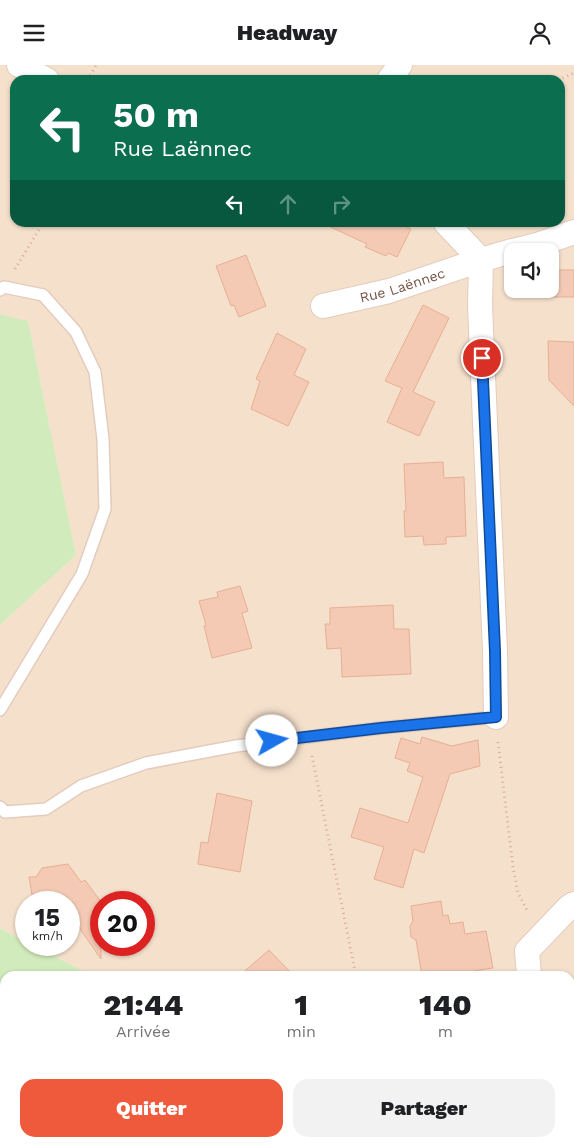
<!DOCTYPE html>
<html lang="fr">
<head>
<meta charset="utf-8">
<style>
	:root { --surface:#fff; --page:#f2f2f2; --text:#202124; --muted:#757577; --accent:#ef593c }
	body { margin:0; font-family:"Work Sans",sans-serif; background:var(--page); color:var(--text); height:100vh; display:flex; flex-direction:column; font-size:19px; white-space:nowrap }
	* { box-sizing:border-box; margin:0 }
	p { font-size:16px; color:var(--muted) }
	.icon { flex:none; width:28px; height:28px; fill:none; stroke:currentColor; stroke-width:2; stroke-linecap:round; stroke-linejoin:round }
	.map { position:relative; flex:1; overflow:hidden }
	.side { position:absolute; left:0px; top:906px; width:575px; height:176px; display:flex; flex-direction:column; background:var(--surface); border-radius:15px 15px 0 0; box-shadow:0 1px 4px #0004 }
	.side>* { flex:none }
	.guide { position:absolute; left:10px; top:10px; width:555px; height:152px; border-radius:15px; box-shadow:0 1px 4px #0004; background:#0b6e4f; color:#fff; overflow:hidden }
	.tools { position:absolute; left:504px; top:178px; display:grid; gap:10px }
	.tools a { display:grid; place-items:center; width:55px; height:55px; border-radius:10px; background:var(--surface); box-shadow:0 1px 4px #0004; font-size:25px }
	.speed { position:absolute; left:15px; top:826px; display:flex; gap:10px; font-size:25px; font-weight:700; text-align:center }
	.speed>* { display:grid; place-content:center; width:65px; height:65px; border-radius:50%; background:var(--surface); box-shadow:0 1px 4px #0004; line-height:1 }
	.speed small { font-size:12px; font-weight:400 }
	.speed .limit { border:8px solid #d22; background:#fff; color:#111 }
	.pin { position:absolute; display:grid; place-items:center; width:42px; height:42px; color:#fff; margin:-21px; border:2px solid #fff; border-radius:50%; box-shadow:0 1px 5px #0007 }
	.me { position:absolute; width:55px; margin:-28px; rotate:83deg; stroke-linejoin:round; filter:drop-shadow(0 0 4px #0008) }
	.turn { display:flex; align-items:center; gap:18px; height:105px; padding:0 20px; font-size:22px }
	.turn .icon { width:65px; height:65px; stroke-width:2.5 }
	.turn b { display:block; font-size:35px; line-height:42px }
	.lanes { display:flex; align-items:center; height:48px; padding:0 20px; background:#0003; justify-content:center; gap:25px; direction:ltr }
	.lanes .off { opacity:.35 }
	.eta { display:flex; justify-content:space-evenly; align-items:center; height:85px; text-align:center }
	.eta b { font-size:30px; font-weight:800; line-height:35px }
	.primary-button { display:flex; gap:10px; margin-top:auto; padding:10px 20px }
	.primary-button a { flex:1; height:58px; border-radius:15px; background:var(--accent); color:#fff; font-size:20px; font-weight:800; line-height:58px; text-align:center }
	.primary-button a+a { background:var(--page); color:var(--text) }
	header { display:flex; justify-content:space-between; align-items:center; height:65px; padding:0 20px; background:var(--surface); font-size:22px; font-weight:800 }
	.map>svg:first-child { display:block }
	.residential { fill:#f5e0cc; fill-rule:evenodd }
	.green { fill:#d2ebbc }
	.building { fill:#f4cab4; stroke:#e7af94 }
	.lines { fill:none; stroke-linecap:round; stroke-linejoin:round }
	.service-casing { stroke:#e3ccbd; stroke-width:14 }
	.minor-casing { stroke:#e3ccbd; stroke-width:26 }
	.path { stroke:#d8ad98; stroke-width:3; stroke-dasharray:1 4; stroke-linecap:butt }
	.service { stroke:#fff; stroke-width:11 }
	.minor { stroke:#fff; stroke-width:24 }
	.route-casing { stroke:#114b97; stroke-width:12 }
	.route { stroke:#1a73e8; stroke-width:9 }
	.labels { text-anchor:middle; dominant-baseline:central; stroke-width:4.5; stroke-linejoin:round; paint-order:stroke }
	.street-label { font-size:14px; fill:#745345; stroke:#fff3e5 }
</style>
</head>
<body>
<header><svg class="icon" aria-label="menu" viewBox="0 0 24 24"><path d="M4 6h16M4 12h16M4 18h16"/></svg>Headway<svg class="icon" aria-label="person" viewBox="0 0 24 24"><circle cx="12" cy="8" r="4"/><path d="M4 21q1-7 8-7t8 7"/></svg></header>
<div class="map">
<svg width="574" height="1082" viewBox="0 0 574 1082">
	<rect width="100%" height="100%" fill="#fdefde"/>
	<path class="residential" d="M 0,0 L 574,0 L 574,1082 L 388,1082 L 385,1078 L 570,1078 L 570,911 L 93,911 L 33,880 L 69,880 L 69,838 L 26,838 L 26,877 L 0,863 L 0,560 L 76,490 L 28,256 L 0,249 ZM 15,15 L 560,15 L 560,158 L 15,158 ZM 512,186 L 550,186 L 550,224 L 512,224 ZM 101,838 L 144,838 L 144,880 L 101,880 Z
		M 5,1015 L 5,1078 L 103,1078 L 108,1082 L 0,1082 L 0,1019 Z"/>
	<path class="green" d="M 0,249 L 28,256 L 76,490 L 0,560 Z
		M 0,863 L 26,877 L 26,880 L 33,880 L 93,911 L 5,911 L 5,1015 L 0,1019 Z
		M 103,1078 L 385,1078 L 388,1082 L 108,1082 Z"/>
	<path class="building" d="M 322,158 L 398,158 L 411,164 L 397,192 L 388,188 L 386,191 L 365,182 L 367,179 Z
		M 246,190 L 266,241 L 239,252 L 234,240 L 231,241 L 216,201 Z
		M 550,205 L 574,205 L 574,232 L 550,232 Z
		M 423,240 L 449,253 L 413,327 L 435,337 L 419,371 L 387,357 L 402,323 L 385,316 Z
		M 277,268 L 306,284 L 294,310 L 309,317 L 288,361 L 251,344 L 260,316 L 256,314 Z
		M 548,276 L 574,277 L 574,341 L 549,315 Z
		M 443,397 L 444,413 L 464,412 L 466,471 L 446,472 L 446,479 L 424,480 L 423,471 L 405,472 L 404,446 L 406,446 L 404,399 Z
		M 240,521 L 248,546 L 242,548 L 252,583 L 212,593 L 204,561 L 206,560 L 199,536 L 218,532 L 217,527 Z
		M 393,540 L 394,564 L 409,564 L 411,609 L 342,612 L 341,583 L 327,584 L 325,559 L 330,559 L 330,543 Z
		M 422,672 L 452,681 L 478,675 L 480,701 L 450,709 L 424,788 L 414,784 L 403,823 L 374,814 L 384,782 L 351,772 L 360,743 L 408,758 L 423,712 L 407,706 L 410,698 L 395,693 L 401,673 L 420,679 Z
		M 217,728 L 252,736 L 240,807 L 198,799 L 201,777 L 208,778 Z
		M 68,799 L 81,817 L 85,815 L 101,837 L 101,894 L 69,848 L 69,838 L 61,838 L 59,835 L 33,836 L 29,812 L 36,812 L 42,803 Z
		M 441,836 L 443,851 L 448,850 L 450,859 L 463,857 L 465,869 L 486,866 L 493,903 L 474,906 L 475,911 L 422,911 L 416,875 L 411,872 L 410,861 L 413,856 L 411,841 Z
		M 269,885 L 294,911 L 239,911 Z"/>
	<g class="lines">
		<defs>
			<path id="service" d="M 0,225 L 4,222 L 43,230 L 76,267 L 95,307 L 103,374 L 105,444 L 82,509 L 0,645
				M 0,742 L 5,747 L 46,744 L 81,721 L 146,698 L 236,681 L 381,663 L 496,652"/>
			<g id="minor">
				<path d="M 19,0 L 47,15"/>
				<path d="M 389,15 L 400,0"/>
				<path d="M 446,158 L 481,195 L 480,242 L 495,586 L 496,652"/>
				<path d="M 513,186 L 540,179 L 574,167"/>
				<path id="s1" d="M 323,241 L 389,226 L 481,195 L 512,186"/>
				<path d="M 529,911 L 527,886 L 569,842 L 574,839"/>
				<path d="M 570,1074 L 574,1081"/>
			</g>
		</defs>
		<use href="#service" class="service-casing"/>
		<use href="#minor" class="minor-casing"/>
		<path class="path" d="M 88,15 L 96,0
			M 558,15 L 574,8
			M 15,204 L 43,158
			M 498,677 L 513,802 L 518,828 L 528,847
			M 312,691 L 356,911
			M 412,1078 L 414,1082"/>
		<use href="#service" class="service"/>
		<use href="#minor" class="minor"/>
	</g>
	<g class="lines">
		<defs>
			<path id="route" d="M 272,676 L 381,663 L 496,652 L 495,586 L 482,293"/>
		</defs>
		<use href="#route" class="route-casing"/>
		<use href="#route" class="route"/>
	</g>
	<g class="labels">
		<g class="street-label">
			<text stroke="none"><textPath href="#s1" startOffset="82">Rue Laënnec</textPath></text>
		</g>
	</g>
</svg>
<div class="tools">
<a><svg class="icon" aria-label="sound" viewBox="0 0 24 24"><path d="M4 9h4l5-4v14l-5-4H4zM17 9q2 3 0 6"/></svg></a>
</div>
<div class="speed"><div>15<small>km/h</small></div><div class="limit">20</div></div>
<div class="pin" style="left:482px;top:293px;background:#d93025"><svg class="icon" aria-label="arrive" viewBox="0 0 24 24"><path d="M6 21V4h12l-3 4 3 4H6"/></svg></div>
<svg class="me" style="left:272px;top:676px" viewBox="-20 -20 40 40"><circle r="19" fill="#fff"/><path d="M0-13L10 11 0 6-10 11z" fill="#1a73e8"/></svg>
<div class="guide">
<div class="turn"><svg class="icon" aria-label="left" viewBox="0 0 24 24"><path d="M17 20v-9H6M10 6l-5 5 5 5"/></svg><div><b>50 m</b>Rue Laënnec</div></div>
<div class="lanes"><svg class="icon" aria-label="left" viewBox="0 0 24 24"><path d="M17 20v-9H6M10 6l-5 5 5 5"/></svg><svg class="icon off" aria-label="ahead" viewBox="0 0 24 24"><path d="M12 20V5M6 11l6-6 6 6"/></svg><svg class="icon off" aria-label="right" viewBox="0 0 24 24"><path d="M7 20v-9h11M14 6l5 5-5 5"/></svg></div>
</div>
<section class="side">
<div class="eta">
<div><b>21:44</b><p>Arrivée</p></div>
<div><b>1</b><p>min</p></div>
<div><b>140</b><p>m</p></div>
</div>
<div class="primary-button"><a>Quitter</a><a>Partager</a></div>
</section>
</div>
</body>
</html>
